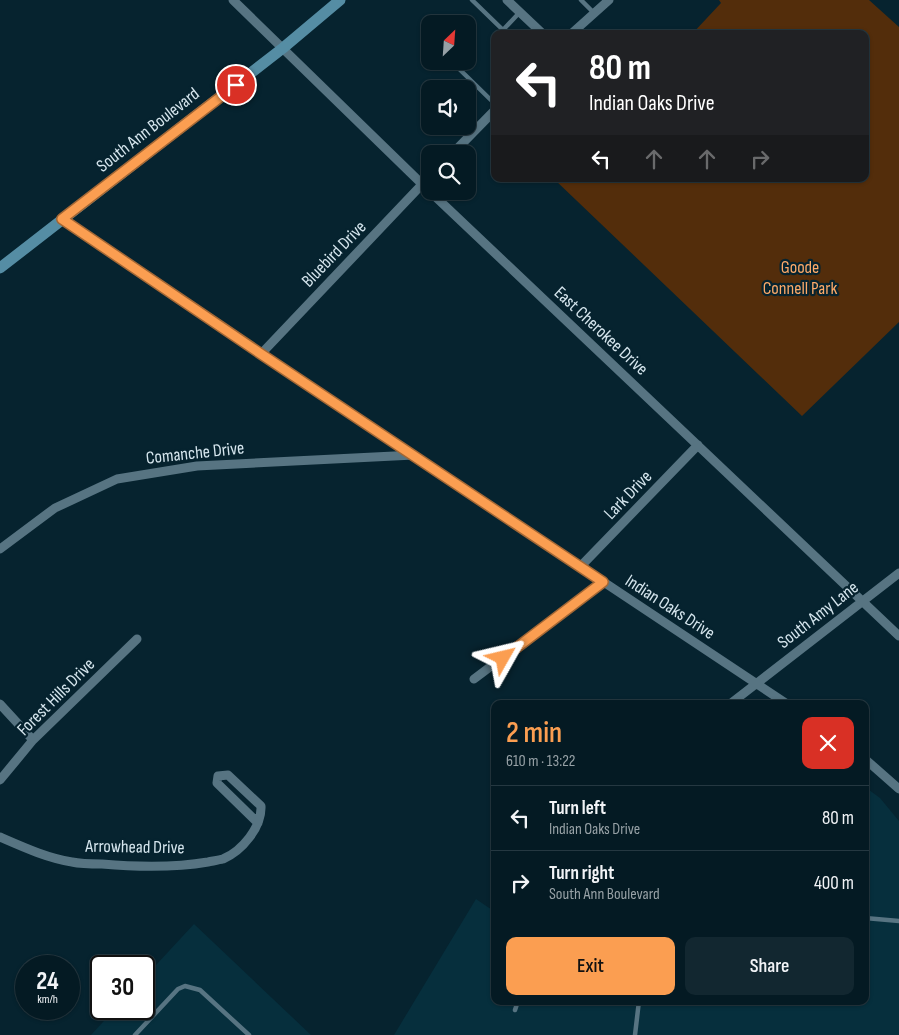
<!DOCTYPE html>
<html lang="en">
<head>
<meta charset="utf-8">
<style>
	:root { --surface:#041a23; --page:#122730; --text:#f1f3f6; --muted:#97a1a6; --line:#253841; --accent:#fb9e51 }
	body { margin:0; font-family:"Sofia Sans Condensed",sans-serif; background:var(--page); color:var(--text); height:100vh; display:flex; flex-direction:column; font-size:19px; white-space:nowrap }
	* { box-sizing:border-box; margin:0 }
	p { font-size:16px; color:var(--muted) }
	.icon { flex:none; width:28px; height:28px; fill:none; stroke:currentColor; stroke-width:2; stroke-linecap:round; stroke-linejoin:round }
	.map { position:relative; flex:1; overflow:hidden }
	.panel { position:absolute; left:491px; top:700px; width:378px; height:305px; display:flex; flex-direction:column; background:var(--surface); border-radius:10px; box-shadow:0 1px 4px #0004,0 0 0 1px var(--line) }
	.panel>* { flex:none }
	.top-card { position:absolute; left:491px; top:30px; width:378px; height:152px; border-radius:10px; box-shadow:0 1px 4px #0004,0 0 0 1px var(--line); background:#202124; color:#fff; overflow:hidden }
	.needle { width:32px; rotate:25deg }
	.tools { position:absolute; left:421px; top:15px; display:grid; gap:10px }
	.tools a { display:grid; place-items:center; width:55px; height:55px; border-radius:10px; background:var(--surface); box-shadow:0 1px 4px #0004,0 0 0 1px var(--line); font-size:25px }
	.speed { position:absolute; left:15px; top:955px; display:flex; gap:10px; font-size:25px; font-weight:700; text-align:center }
	.speed>* { display:grid; place-content:center; width:65px; height:65px; border-radius:50%; background:var(--surface); box-shadow:0 1px 4px #0004,0 0 0 1px var(--line); line-height:1 }
	.speed small { font-size:12px; font-weight:400 }
	.speed .limit { border:2px solid #111; border-radius:8px; background:#fff; color:#111 }
	.pin { position:absolute; display:grid; place-items:center; width:42px; height:42px; color:#fff; margin:-21px; border:2px solid #fff; border-radius:50%; box-shadow:0 1px 5px #0007 }
	.me { position:absolute; width:55px; margin:-28px; rotate:53deg; stroke-linejoin:round; filter:drop-shadow(0 0 4px #0008) }
	.turn { display:flex; align-items:center; gap:18px; height:105px; padding:0 15px; font-size:22px }
	.turn .icon { width:65px; height:65px; stroke-width:2.5 }
	.turn b { display:block; font-size:35px; line-height:42px }
	.lanes { display:flex; align-items:center; height:48px; padding:0 15px; background:#0003; justify-content:center; gap:25px; direction:ltr }
	.lanes .off { opacity:.35 }
	.round { display:grid; place-items:center; flex:none; width:52px; height:52px; border-radius:10px; background:var(--page) }
	.summary { display:flex; align-items:center; justify-content:space-between; height:85px; padding:0 15px }
	h1 { font-size:30px; font-weight:600; line-height:38px; color:var(--accent) }
	.cta { display:flex; gap:10px; margin-top:auto; padding:10px 15px }
	.cta a { flex:1; height:58px; border-radius:10px; background:var(--accent); color:#111; font-size:20px; font-weight:600; line-height:58px; text-align:center }
	.cta a+a { background:var(--page); color:var(--text) }
	ul { padding:0; list-style:none }
	li { display:flex; align-items:center; gap:15px; height:65px; padding:0 15px; border-top:1px solid var(--line) }
	li div { flex:1 }
	li b { display:block; font-size:19px }
	li em { font-style:normal }
	.map>svg:first-child { display:block }
	.built { fill:#062f3d }
	.green { fill:#532d0b }
	.lines { fill:none; stroke-linecap:round; stroke-linejoin:round }
	.lane { stroke:#577482; stroke-width:4.5 }
	.street { stroke:#577482; stroke-width:9 }
	.secondary { stroke:#558da4; stroke-width:11 }
	.route-casing { stroke:#a36735; stroke-width:12 }
	.route { stroke:#fb9e51; stroke-width:9 }
	.labels { text-anchor:middle; dominant-baseline:central; stroke-width:4.5; stroke-linejoin:round; paint-order:stroke }
	.street-label { font-size:18px; fill:#d6e6ee; stroke:#06232f }
	.park-label { font-size:18px; fill:#fdaa69; stroke:#06232f }
</style>
</head>
<body>
<div class="map">
<svg width="899" height="1035" viewBox="0 0 899 1035">
	<rect width="100%" height="100%" fill="#06232f"/>
	<path class="built" d="M 865,787 L 880,798 L 899,821 L 899,1035 L 394,1035 L 476,899 L 495,912 L 495,1001 L 865,1001 Z
		M 194,924 L 311,1035 L 91,1035 L 115,1009 L 144,1009 L 144,978 Z"/>
	<path class="green" d="M 719,0 L 869,0 L 899,27 L 899,322 L 802,416 L 554,179 L 865,179 L 865,34 L 692,34 L 721,3 Z"/>
	<g class="lines">
		<path class="lane" d="M 472,0 L 503,30 L 520,12
			M 581,0 L 594,13
			M 426,38 L 430,41
			M 451,61 L 495,104
			M 865,918 L 899,921
			M 515,1010 L 518,1001
			M 135,1035 L 178,989 L 185,986 L 200,990 L 249,1035
			M 635,1035 L 639,1001"/>
		<path class="street" d="M 233,0 L 422,184 L 899,636
			M 507,0 L 543,34
			M 571,34 L 609,0
			M 452,154 L 495,110
			M 62,219 L 261,354 L 787,704
			M 261,354 L 430,176
			M 0,549 L 55,508 L 117,479 L 197,466 L 414,455
			M 580,567 L 698,445
			M 474,679 L 603,582
			M 0,704 L 33,740
			M 730,704 L 899,573
			M 865,759 L 899,789
			M 0,780 L 33,740 L 137,639
			M 0,837 C 23,847 47,858 72,862 C 81,864 92,864 102,864 C 137,867 173,868 208,862 C 213,861 219,860 223,859 C 242,851 262,827 261,806 L 228,775 L 218,776 L 217,783 L 258,823"/>
		<path class="secondary" d="M 0,268 L 283,48 L 340,0"/>
	</g>
	<g class="lines">
		<defs>
			<path id="route" d="M 236,85 L 62,219 L 261,354 L 603,582 L 503,658"/>
		</defs>
		<use href="#route" class="route-casing"/>
		<use href="#route" class="route"/>
	</g>
	<g class="labels">
		<g class="street-label">
			<text transform="translate(148 130) rotate(-38)">South Ann Boulevard</text>
			<text transform="translate(334 254) rotate(-46)">Bluebird Drive</text>
			<text transform="translate(601 331) rotate(43)">East Cherokee Drive</text>
			<text transform="translate(195 453) rotate(-6)">Comanche Drive</text>
			<text transform="translate(628 495) rotate(-46)">Lark Drive</text>
			<text transform="translate(670 607) rotate(33)">Indian Oaks Drive</text>
			<text transform="translate(818 615) rotate(-38)">South Amy Lane</text>
			<text transform="translate(56 697) rotate(-45)">Forest Hills Drive</text>
			<text transform="translate(135 847) rotate(1)">Arrowhead Drive</text>
		</g>
		<g class="park-label">
			<text x="800" y="267">Goode<tspan x="800" dy="21">Connell Park</tspan></text>
		</g>
	</g>
</svg>
<div class="tools">
<a><svg class="needle" viewBox="-14 -14 28 28"><path d="M0-13l5 13h-10z" fill="#e53935"/><path d="M0 13l5-13h-10z" fill="#97a1a6"/></svg></a>
<a><svg class="icon" aria-label="sound" viewBox="0 0 24 24"><path d="M4 9h4l5-4v14l-5-4H4zM17 9q2 3 0 6"/></svg></a>
<a><svg class="icon" aria-label="search" viewBox="0 0 24 24"><circle cx="10" cy="10" r="6"/><path d="M15 15l6 6"/></svg></a>
</div>
<div class="speed"><div>24<small>km/h</small></div><div class="limit">30</div></div>
<div class="pin" style="left:236px;top:85px;background:#d93025"><svg class="icon" aria-label="arrive" viewBox="0 0 24 24"><path d="M6 21V4h12l-3 4 3 4H6"/></svg></div>
<svg class="me" style="left:503px;top:658px" viewBox="-20 -20 40 40"><path d="M0-17L14 15 0 8-14 15z" fill="#fb9e51" stroke="#fff" stroke-width="4"/></svg>
<div class="top-card">
<div class="turn"><svg class="icon" aria-label="left" viewBox="0 0 24 24"><path d="M17 20v-9H6M10 6l-5 5 5 5"/></svg><div><b>80 m</b>Indian Oaks Drive</div></div>
<div class="lanes"><svg class="icon" aria-label="left" viewBox="0 0 24 24"><path d="M17 20v-9H6M10 6l-5 5 5 5"/></svg><svg class="icon off" aria-label="ahead" viewBox="0 0 24 24"><path d="M12 20V5M6 11l6-6 6 6"/></svg><svg class="icon off" aria-label="ahead" viewBox="0 0 24 24"><path d="M12 20V5M6 11l6-6 6 6"/></svg><svg class="icon off" aria-label="right" viewBox="0 0 24 24"><path d="M7 20v-9h11M14 6l5 5-5 5"/></svg></div>
</div>
<section class="panel">
<div class="summary"><div><h1>2 min</h1><p>610 m · 13:22</p></div><a class="round" style="background:#d93025;color:#fff"><svg class="icon" aria-label="close" viewBox="0 0 24 24"><path d="M6 6l12 12M18 6L6 18"/></svg></a></div>
<ul>
<li><svg class="icon" aria-label="left" viewBox="0 0 24 24"><path d="M17 20v-9H6M10 6l-5 5 5 5"/></svg><div><b>Turn left</b><p>Indian Oaks Drive</p></div><em>80 m</em></li>
<li><svg class="icon" aria-label="right" viewBox="0 0 24 24"><path d="M7 20v-9h11M14 6l5 5-5 5"/></svg><div><b>Turn right</b><p>South Ann Boulevard</p></div><em>400 m</em></li>
</ul>
<div class="cta"><a>Exit</a><a>Share</a></div>
</section>
</div>
</body>
</html>
